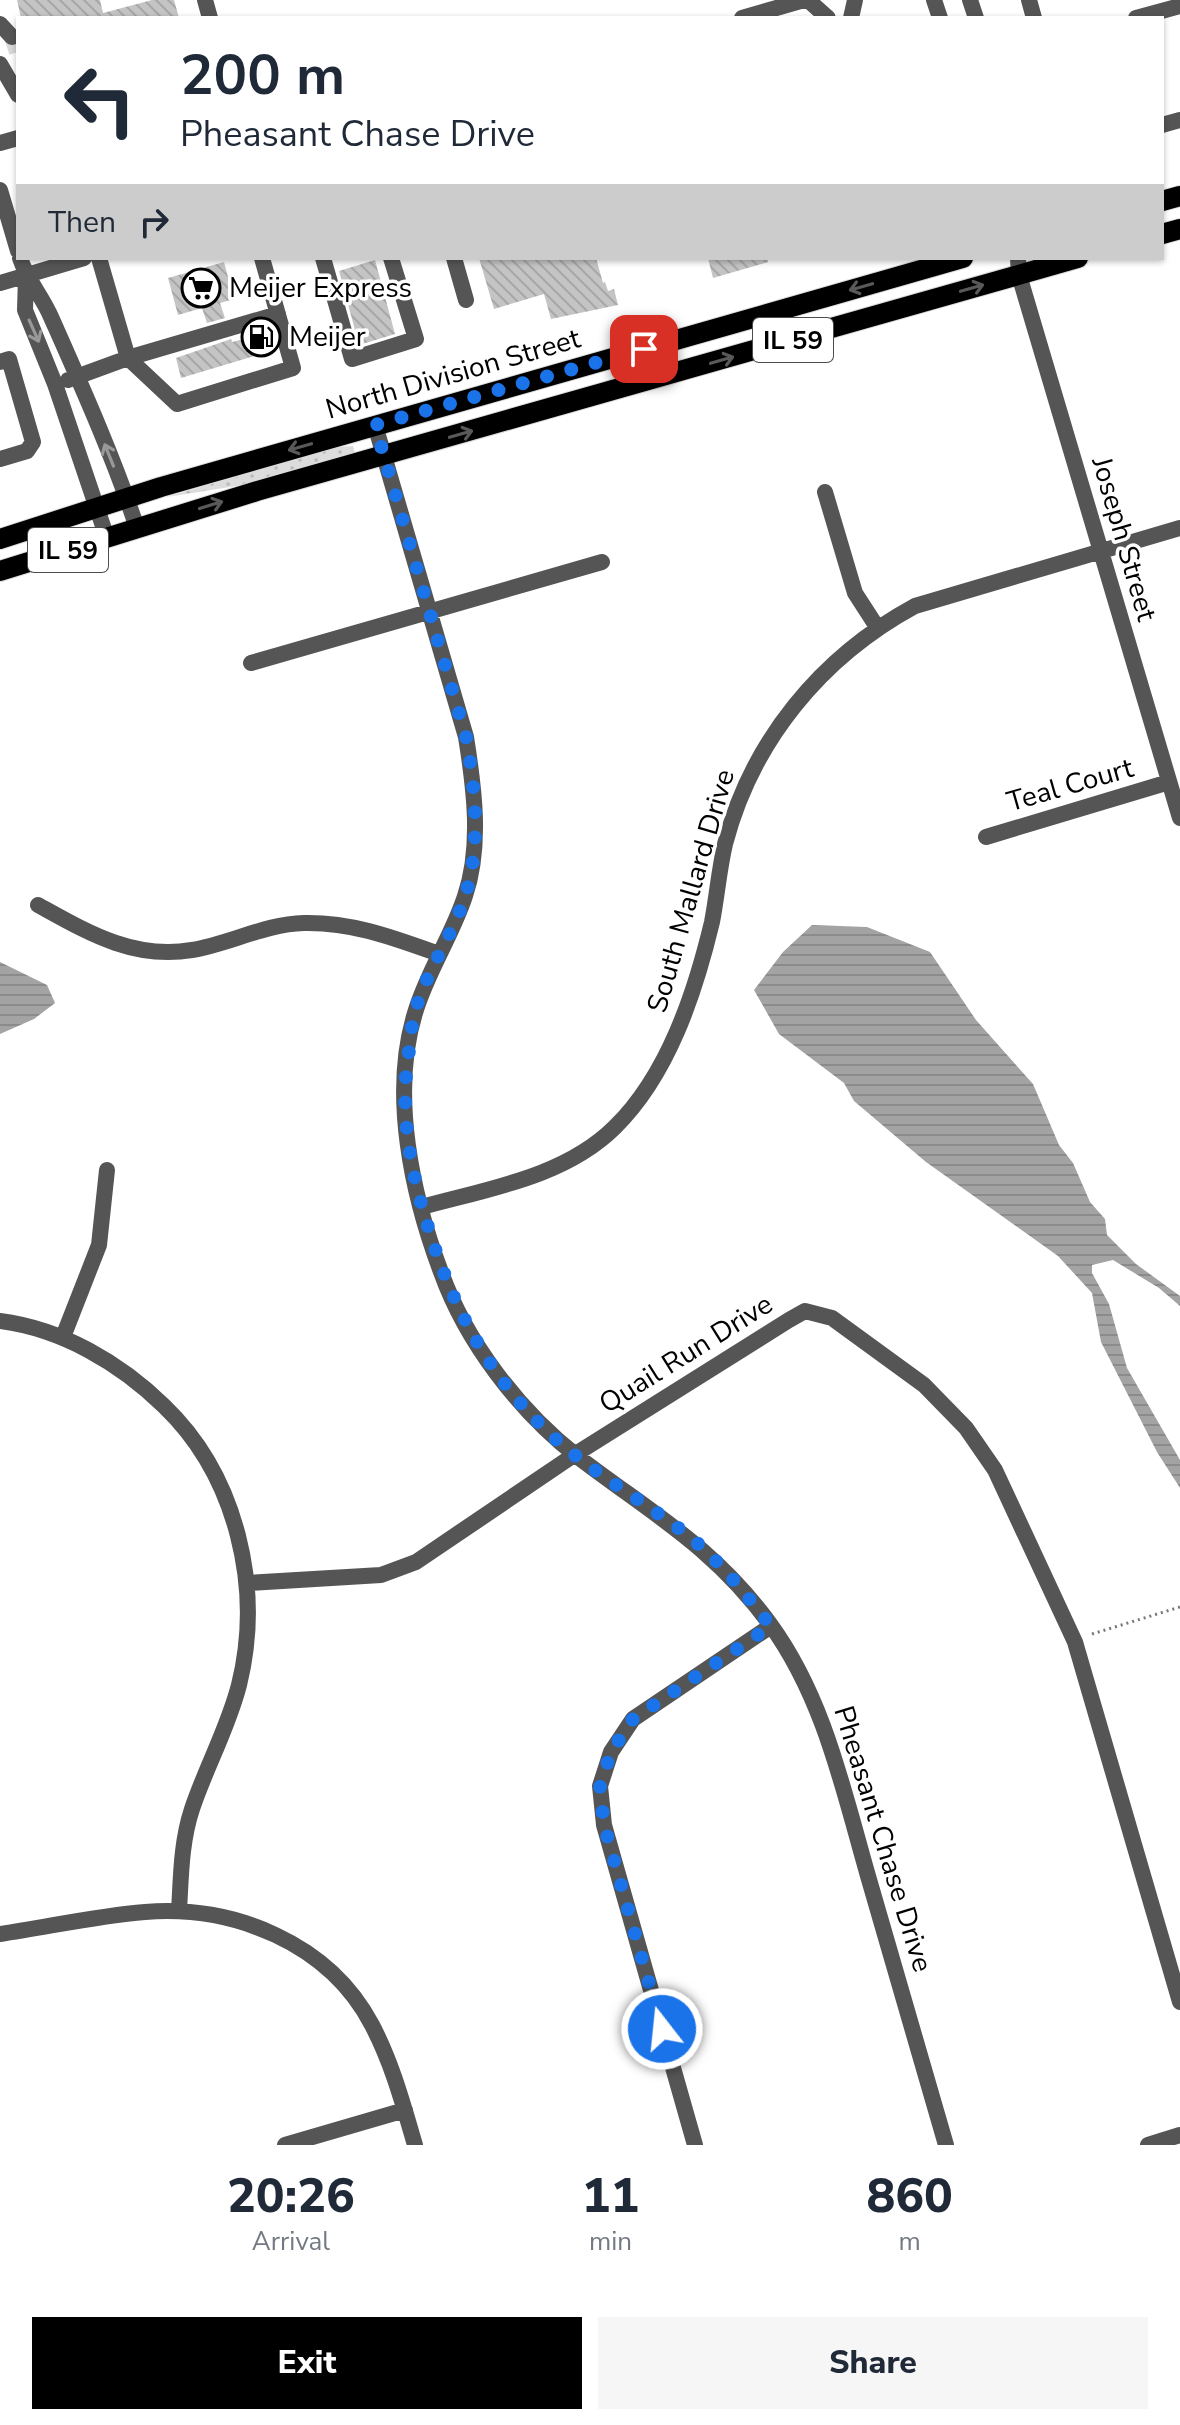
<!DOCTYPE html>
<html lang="en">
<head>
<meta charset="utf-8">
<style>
	:root { --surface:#fff; --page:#f6f6f7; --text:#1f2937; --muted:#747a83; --accent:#000 }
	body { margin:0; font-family:"Nunito Sans",sans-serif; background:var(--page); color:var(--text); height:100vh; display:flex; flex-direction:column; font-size:30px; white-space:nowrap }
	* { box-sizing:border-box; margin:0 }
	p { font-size:26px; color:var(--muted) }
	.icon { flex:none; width:44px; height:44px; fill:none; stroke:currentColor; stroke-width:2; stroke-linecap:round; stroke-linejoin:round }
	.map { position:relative; height:2145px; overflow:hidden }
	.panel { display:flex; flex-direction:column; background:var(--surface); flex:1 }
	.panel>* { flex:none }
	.hud { position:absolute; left:16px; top:16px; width:1148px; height:244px; border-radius:0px; box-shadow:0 2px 6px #0004; background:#fff; color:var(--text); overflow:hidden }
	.pin { position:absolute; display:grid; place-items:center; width:68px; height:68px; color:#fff; margin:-34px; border-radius:16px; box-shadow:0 4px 12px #0006 }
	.me { position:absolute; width:88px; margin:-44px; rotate:344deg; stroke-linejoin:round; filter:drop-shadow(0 0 6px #0008) }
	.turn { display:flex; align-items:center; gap:28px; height:168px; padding:0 32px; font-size:36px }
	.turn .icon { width:104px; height:104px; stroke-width:2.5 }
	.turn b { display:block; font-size:56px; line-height:68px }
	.then { display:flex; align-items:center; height:76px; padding:0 32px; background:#0003; gap:16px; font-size:30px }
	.eta { display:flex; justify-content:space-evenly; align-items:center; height:136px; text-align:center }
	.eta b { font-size:48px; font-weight:800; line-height:56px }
	.primary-button { display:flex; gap:16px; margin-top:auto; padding:16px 32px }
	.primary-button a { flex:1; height:92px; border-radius:0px; background:var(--accent); color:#fff; font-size:32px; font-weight:800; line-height:92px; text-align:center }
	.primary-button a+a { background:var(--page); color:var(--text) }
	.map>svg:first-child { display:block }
	.grass { fill:url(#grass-dots) }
	.water { fill:url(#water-rules) }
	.building { fill:url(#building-back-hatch) }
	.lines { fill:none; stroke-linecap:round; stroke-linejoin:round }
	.minor-tunnel { stroke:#d9d9d9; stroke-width:16; stroke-dasharray:16 8; stroke-linecap:butt }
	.major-casing { stroke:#dbdbdb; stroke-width:22 }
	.path { stroke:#777; stroke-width:3; stroke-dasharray:2 4; stroke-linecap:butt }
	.minor { stroke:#555; stroke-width:16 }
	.major { stroke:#000; stroke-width:20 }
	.oneway { stroke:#595959 }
	.oneway2 { stroke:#999 }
	.route { stroke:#1a73e8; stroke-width:14; stroke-dasharray:0 25.2 }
	.labels { text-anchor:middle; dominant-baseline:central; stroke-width:7; stroke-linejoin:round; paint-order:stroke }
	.shield { fill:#fff; stroke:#4c4c4c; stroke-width:2 }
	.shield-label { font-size:26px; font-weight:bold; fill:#000 }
	.poi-label { font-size:28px; fill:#000; stroke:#fff; text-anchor:start }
	.street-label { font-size:28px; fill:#000; stroke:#fff }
</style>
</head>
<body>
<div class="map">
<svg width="1180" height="2145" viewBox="0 0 1180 2145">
	<defs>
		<pattern id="grass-dots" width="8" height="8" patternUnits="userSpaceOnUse" patternTransform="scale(2)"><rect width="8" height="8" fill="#dcdcdc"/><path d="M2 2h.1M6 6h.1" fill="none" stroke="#bbb" stroke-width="1.8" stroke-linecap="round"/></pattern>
		<pattern id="water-rules" width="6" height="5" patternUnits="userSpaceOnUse" patternTransform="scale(2)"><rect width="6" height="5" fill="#a3a3a3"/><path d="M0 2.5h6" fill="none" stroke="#8b8b8b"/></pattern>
		<pattern id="building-back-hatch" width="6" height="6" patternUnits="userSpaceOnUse" patternTransform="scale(2)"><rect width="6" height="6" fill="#c4c4c4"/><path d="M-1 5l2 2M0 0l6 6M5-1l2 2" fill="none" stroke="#a7a7a7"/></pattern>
	</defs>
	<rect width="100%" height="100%" fill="#fff"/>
	<path class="grass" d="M 353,446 L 355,453 L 249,484 L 167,497 L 337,447 Z"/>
	<path class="water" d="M 812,925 L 867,927 L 930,952 L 976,1020 L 1033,1084 L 1059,1145 L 1073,1163 L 1090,1202 L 1105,1219 L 1107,1235 L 1136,1264 L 1180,1296 L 1180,1306 L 1159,1288 L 1113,1260 L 1092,1265 L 1092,1273 L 1109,1304 L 1127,1368 L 1180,1460 L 1180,1488 L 1157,1452 L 1101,1342 L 1092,1293 L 1058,1256 L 926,1162 L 854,1101 L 844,1083 L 779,1034 L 754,990 L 783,952 Z
		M 0,962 L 47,985 L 55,1003 L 34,1019 L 0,1034 Z"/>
	<path class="building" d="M 17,0 L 100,0 L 103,13 L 152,0 L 174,0 L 179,18 L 21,18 Z
		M 479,258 L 596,258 L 603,283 L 605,282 L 608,291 L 614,289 L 618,305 L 551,319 L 544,294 L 494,309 Z
		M 708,258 L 768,258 L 768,262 L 713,278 Z
		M 375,260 L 395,334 L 359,345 L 339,271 Z
		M 224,262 L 234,299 L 220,303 L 225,318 L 207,323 L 202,308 L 178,315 L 168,278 Z
		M 270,332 L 274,350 L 181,378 L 176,358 L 231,339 L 232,342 Z"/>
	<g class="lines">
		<path class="minor-tunnel" d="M 12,37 L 18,55"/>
		<defs>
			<path id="major" d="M 1162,201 L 1180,196
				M 1162,234 L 1180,229
				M 0,539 L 161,487 L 963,258
				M 0,571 L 257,491 L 1078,258"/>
		</defs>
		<use href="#major" class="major-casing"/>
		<path class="path" d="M 1092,1634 L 1180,1607"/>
		<path class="minor" d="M 205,0 L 210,18
			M 808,0 L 828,18
			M 934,0 L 940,18
			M 970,0 L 976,18
			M 1029,0 L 1034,18
			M 742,18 L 804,0
			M 851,18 L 855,0
			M 1136,18 L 1180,6
			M 0,24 L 12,37
			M 0,64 L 18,95
			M 1162,125 L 1180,120
			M 0,143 L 18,138
			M 0,190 L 18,251
			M 20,258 C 27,280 42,296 51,317 C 82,387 113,456 137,528
			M 323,258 L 352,359 L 416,339 L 391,258
			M 454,258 L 466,300
			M 1018,258 L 1019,275 L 1180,818
			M 26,276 L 25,310 L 55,384 L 107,538
			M 0,283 L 84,258
			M 128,358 L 177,404 L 293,368 L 262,258
			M 128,358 L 278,314
			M 0,362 L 9,359 L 33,442 L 27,451 L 0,459
			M 68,380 L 128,358 L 99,258
			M 375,425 L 466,737 C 474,787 482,846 465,896 C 452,936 427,972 415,1013 C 390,1094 412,1195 441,1272 C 466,1342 519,1411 578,1457 C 651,1513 713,1546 770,1624 C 824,1698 843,1789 868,1876 C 894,1965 920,2055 946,2145
			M 825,492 L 855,593 L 877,627
			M 251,663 L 602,562
			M 986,837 L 1169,782
			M 38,905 C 87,932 133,960 192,950 C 229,944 265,924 304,923 C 353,922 394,938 439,954
			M 422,1207 C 487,1189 565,1177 615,1127 C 668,1075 695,993 712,922 C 717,896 719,870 725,844 C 752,741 821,657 915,606 L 1180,528
			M 0,1321 C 62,1329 120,1363 164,1406 C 237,1476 263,1588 239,1685 C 228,1728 206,1767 192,1809 C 181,1842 181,1877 179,1911
			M 63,1337 L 99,1245 L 107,1170
			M 248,1583 L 381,1575 L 416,1562 L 574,1455 L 789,1320 L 805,1311 L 832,1318 L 924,1385 L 966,1428 L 995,1470 L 1075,1642 L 1180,2002
			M 0,1934 C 48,1927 96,1916 145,1912 C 234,1905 329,1943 372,2025 C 392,2063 403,2104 415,2145
			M 285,2145 L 405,2110
			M 695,2145 L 604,1825 L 600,1786 L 611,1752 L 633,1719 L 771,1626
			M 1148,2145 L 1180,2135"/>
		<use href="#major" class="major"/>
	</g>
	<defs><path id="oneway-shaft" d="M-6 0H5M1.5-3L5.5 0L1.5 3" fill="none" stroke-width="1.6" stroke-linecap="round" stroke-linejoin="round" transform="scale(2)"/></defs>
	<g class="oneway">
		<use href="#oneway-shaft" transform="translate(861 287) rotate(164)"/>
		<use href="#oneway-shaft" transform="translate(972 288) rotate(-16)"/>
		<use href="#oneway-shaft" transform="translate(722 360) rotate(-16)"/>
		<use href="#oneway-shaft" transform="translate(461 434) rotate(-16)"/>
		<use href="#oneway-shaft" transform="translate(300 447) rotate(164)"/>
		<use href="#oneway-shaft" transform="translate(211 505) rotate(-17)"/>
	</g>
	<g class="oneway2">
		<use href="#oneway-shaft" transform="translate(34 331) rotate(66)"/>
		<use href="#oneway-shaft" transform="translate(109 455) rotate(-112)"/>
	</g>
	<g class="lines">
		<path class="route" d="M 644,349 L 375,425 L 466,737 C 475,787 481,844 466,893 C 454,935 424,973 414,1016 C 411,1030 410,1044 408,1058 C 400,1112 410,1168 426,1220 C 453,1313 498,1395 576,1456 C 612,1484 653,1508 690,1537 C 721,1562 746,1595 771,1626 L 633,1719 L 611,1752 L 600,1786 L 604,1825 L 662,2029"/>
	</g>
	<defs>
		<symbol id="supermarket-ring" viewBox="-11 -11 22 22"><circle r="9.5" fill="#fff" stroke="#000" stroke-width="1.5"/><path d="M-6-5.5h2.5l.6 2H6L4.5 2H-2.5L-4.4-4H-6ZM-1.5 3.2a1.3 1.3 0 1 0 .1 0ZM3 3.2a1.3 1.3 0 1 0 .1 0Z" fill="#000"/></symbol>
		<symbol id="fuel-ring" viewBox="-11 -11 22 22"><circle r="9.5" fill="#fff" stroke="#000" stroke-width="1.5"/><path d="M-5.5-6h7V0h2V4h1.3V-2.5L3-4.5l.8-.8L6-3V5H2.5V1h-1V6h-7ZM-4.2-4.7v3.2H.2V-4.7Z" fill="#000"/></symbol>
	</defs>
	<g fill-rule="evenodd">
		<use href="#supermarket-ring" x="179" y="266" width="44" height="44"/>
		<use href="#fuel-ring" x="239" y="315" width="44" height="44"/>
	</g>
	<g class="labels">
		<g class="shield">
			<rect x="753" y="318" width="80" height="44" rx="6"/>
			<rect x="28" y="528" width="80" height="44" rx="6"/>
		</g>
		<g class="shield-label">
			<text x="793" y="340">IL 59</text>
			<text x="68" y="550">IL 59</text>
		</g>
		<g class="poi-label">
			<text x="229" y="288">Meijer Express</text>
			<text x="289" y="337">Meijer</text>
		</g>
		<g class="street-label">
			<text transform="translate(453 374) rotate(-16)">North Division Street</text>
			<text transform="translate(1124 539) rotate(74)">Joseph Street</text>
			<text transform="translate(1070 785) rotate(-16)">Teal Court</text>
			<text transform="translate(691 891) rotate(-74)">South Mallard Drive</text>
			<text transform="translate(686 1354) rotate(-32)">Quail Run Drive</text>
			<text transform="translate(883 1839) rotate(73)">Pheasant Chase Drive</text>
		</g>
	</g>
</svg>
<div class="pin" style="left:644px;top:349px;background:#d93025"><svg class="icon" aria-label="arrive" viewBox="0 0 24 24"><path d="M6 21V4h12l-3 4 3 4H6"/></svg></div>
<svg class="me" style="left:662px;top:2029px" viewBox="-20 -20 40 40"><circle r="17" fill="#1a73e8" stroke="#fff" stroke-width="3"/><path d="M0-11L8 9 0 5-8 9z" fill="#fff"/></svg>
<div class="hud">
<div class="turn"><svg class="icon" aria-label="left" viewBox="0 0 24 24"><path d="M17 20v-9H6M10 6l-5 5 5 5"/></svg><div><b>200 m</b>Pheasant Chase Drive</div></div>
<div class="then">Then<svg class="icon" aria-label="right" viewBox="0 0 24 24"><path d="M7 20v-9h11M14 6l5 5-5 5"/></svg></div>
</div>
</div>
<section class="panel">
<div class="eta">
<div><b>20:26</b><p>Arrival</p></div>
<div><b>11</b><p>min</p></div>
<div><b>860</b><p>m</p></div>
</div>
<div class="primary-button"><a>Exit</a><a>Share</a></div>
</section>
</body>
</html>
